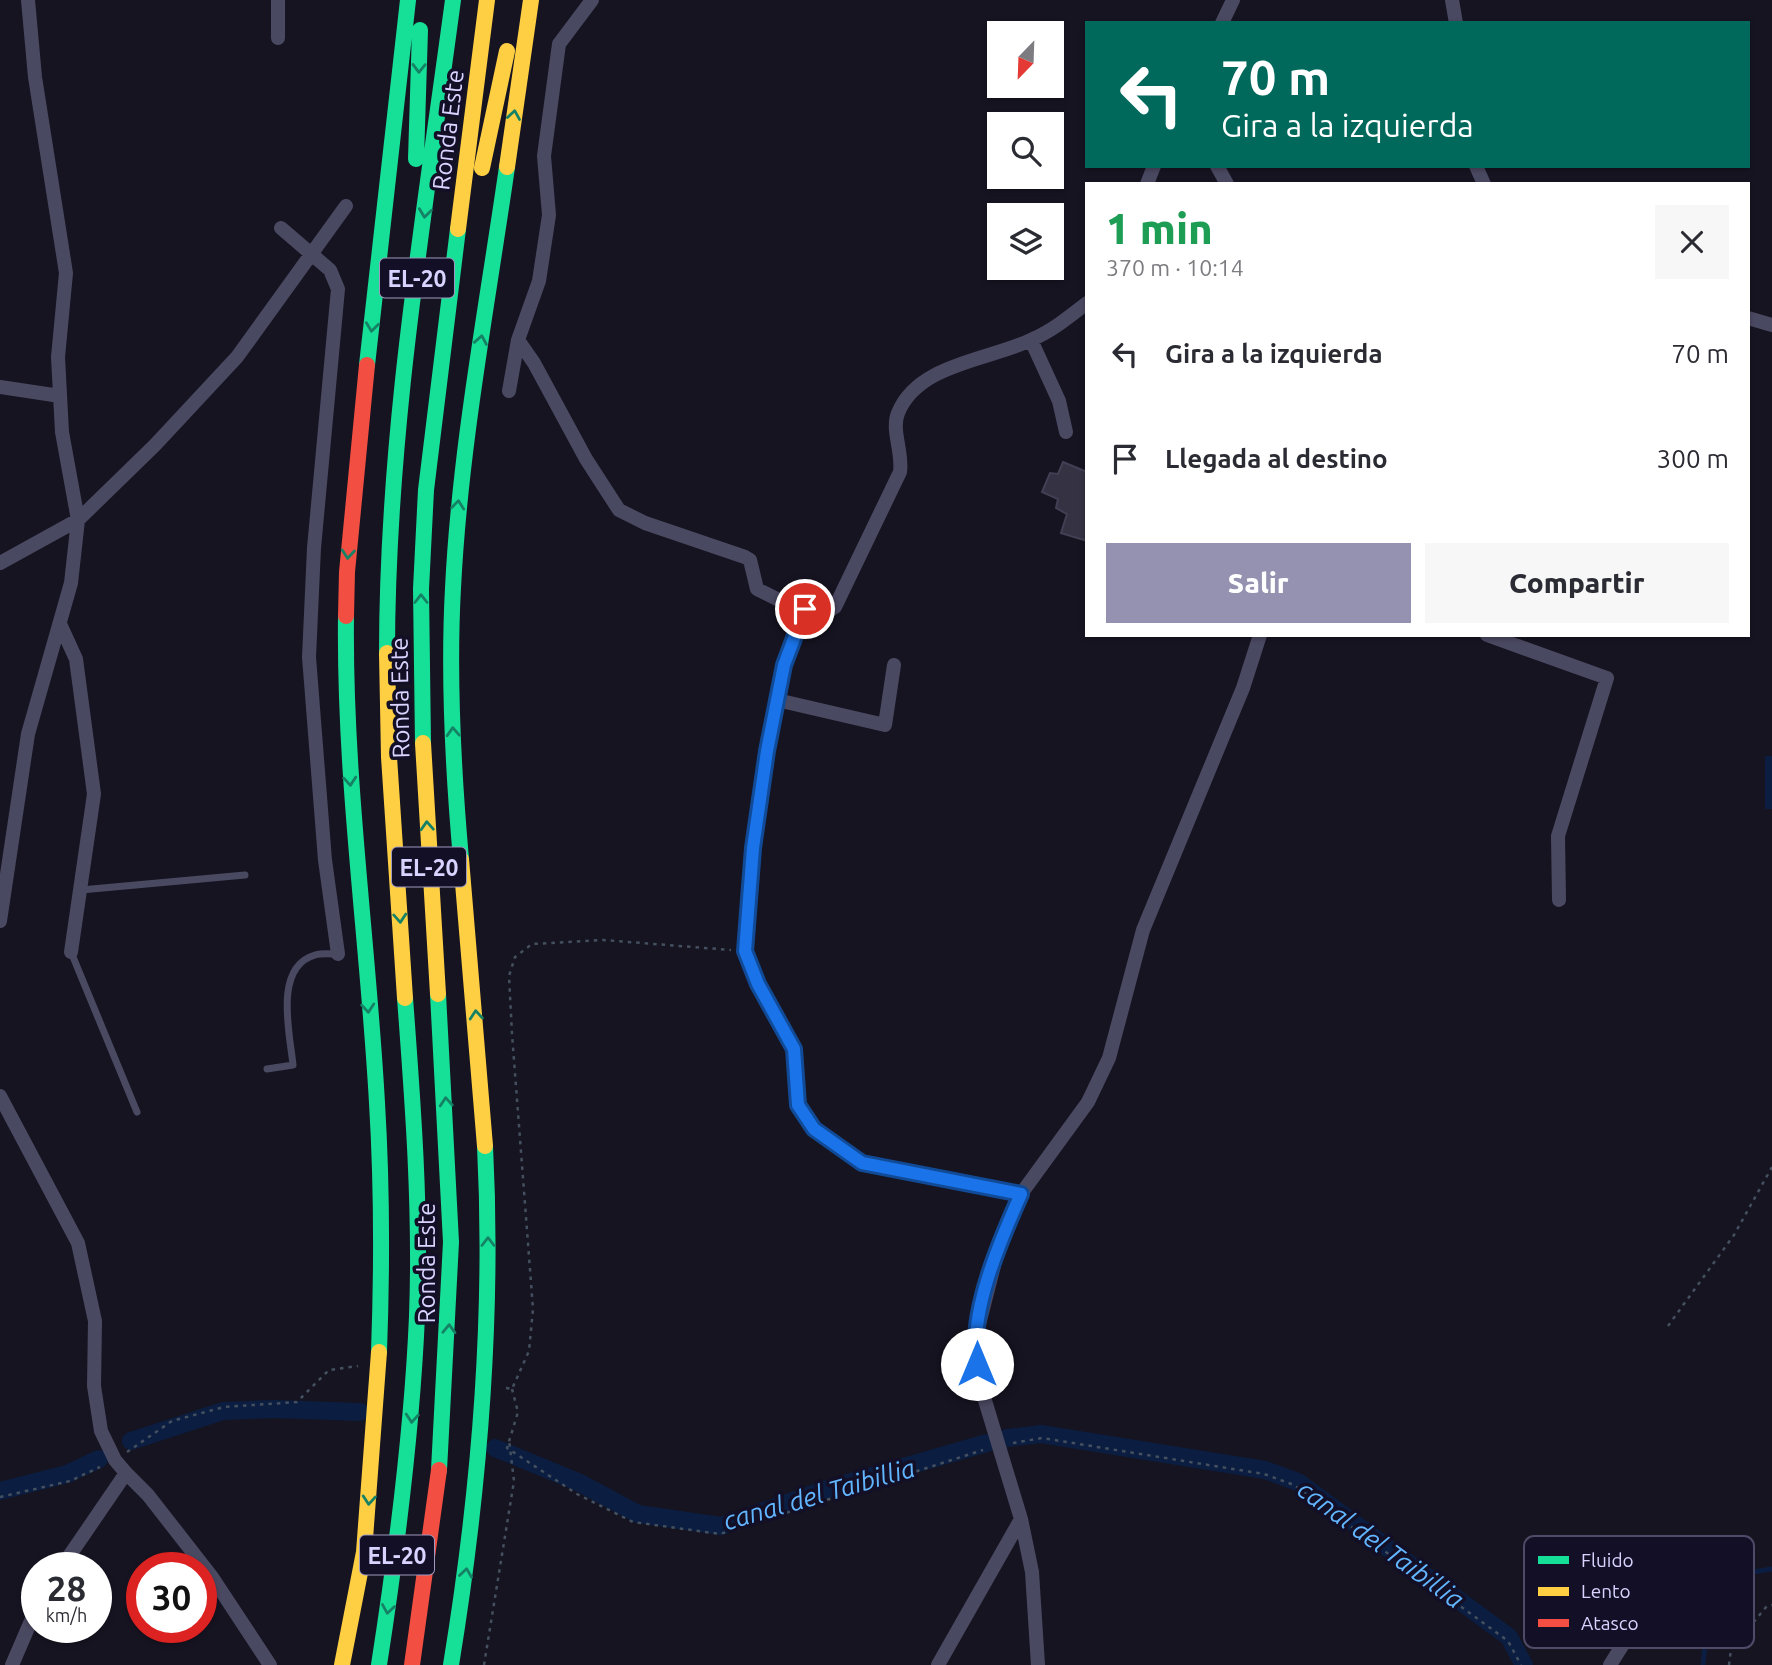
<!DOCTYPE html>
<html lang="es">
<head>
<meta charset="utf-8">
<style>
	:root { --surface:#fff; --page:#f7f7f7; --text:#2b2b33; --muted:#7c7c81; --accent:#9591b1 }
	body { margin:0; font-family:Ubuntu,sans-serif; background:var(--page); color:var(--text); height:100vh; display:flex; flex-direction:column; font-size:26px; white-space:nowrap }
	* { box-sizing:border-box; margin:0 }
	p { font-size:23px; color:var(--muted) }
	.icon { flex:none; width:38px; height:38px; fill:none; stroke:currentColor; stroke-width:2; stroke-linecap:round; stroke-linejoin:round }
	.map { position:relative; flex:1; overflow:hidden }
	.sheet { position:absolute; left:1085px; top:182px; width:665px; height:455px; display:flex; flex-direction:column; background:var(--surface); border-radius:0px; box-shadow:0 2px 5px #0004 }
	.sheet>* { flex:none }
	.guide { position:absolute; left:1085px; top:21px; width:665px; height:147px; border-radius:0px; box-shadow:0 2px 5px #0004; background:#00695c; color:#fff; overflow:hidden }
	.needle { width:46px; rotate:203deg }
	.buttons { position:absolute; left:987px; top:21px; display:grid; gap:14px }
	.buttons a { display:grid; place-items:center; width:77px; height:77px; border-radius:0px; background:var(--surface); box-shadow:0 2px 5px #0004; font-size:35px }
	.speed { position:absolute; left:21px; top:1552px; display:flex; gap:14px; font-size:35px; font-weight:700; text-align:center }
	.speed>* { display:grid; place-content:center; width:91px; height:91px; border-radius:50%; background:var(--surface); box-shadow:0 2px 5px #0004; line-height:1 }
	.speed small { font-size:18px; font-weight:400 }
	.speed .limit { border:10px solid #d22; background:#fff; color:#111 }
	.pin { position:absolute; display:grid; place-items:center; width:60px; height:60px; color:#fff; margin:-30px; border:4px solid #fff; border-radius:50%; box-shadow:0 2px 7px #0007 }
	.me { position:absolute; width:77px; margin:-38px; rotate:0deg; stroke-linejoin:round; filter:drop-shadow(0 0 5px #0008) }
	.turn { display:flex; align-items:center; gap:24px; height:147px; padding:0 21px; font-size:32px }
	.turn .icon { width:91px; height:91px; stroke-width:2.5 }
	.turn b { display:block; font-size:49px; line-height:60px }
	.round { display:grid; place-items:center; flex:none; width:74px; height:74px; border-radius:0px; background:var(--page) }
	.overview { display:flex; align-items:center; justify-content:space-between; height:119px; padding:0 21px }
	h1 { font-size:42px; font-weight:800; line-height:52px; color:#1e9e55 }
	.button { display:flex; gap:14px; margin-top:auto; padding:14px 21px }
	.button a { flex:1; height:80px; border-radius:0px; background:var(--accent); color:#fff; font-size:28px; font-weight:800; line-height:80px; text-align:center }
	.button a+a { background:var(--page); color:var(--text) }
	ul { padding:0; list-style:none }
	li { display:flex; align-items:center; gap:21px; height:105px; padding:0 21px }
	li div { flex:1 }
	li b { display:block; font-size:26px }
	li em { font-style:normal }
	.map>svg:first-child { display:block }
	.water { fill:#0b1e41 }
	.lines { fill:none; stroke-linecap:round; stroke-linejoin:round }
	.stream { stroke:#0b1e41; stroke-width:5 }
	.canal { stroke:#0b1e41; stroke-width:18 }
	.building { fill:#343243; stroke:#433f54; stroke-width:2 }
	.path { stroke:#44505f; stroke-width:2.5; stroke-dasharray:3.5 5; stroke-linecap:butt }
	.lane { stroke:#4a4962; stroke-width:7 }
	.street { stroke:#4a4962; stroke-width:14 }
	.fast { stroke:#16e098; stroke-width:16 }
	.slow { stroke:#ffcf43; stroke-width:16 }
	.jam { stroke:#f24e42; stroke-width:16 }
	.oneway { stroke:#158265 }
	.route-casing { stroke:#114b97; stroke-width:18 }
	.route { stroke:#1a73e8; stroke-width:12 }
	.labels { text-anchor:middle; dominant-baseline:central; stroke-width:7; stroke-linejoin:round; paint-order:stroke }
	.shield { fill:#130f26; stroke:#9e99be; stroke-width:2 }
	.shield-label { font-size:23px; font-weight:bold; fill:#d9d4ff }
	.street-label { font-size:24px; fill:#d9d4ff; stroke:#130f26 }
	.water-label { font-size:26px; font-style:italic; fill:#62b6ff; stroke:#130f26 }
	.key { fill:#130f26; stroke:#4e4a67; stroke-width:2 }
	.key-label { font-size:19px; fill:#d9d4ff }
</style>
</head>
<body>
<div class="map">
<svg width="1772" height="1665" viewBox="0 0 1772 1665">
	<rect width="100%" height="100%" fill="#161421"/>
	<path class="water" d="M 1765,756 L 1772,756 L 1772,809 L 1765,809 Z"/>
	<g class="lines">
		<path class="stream" d="M 1703,1665 C 1705,1629 1719,1602 1740,1574 L 1772,1569"/>
		<path class="canal" d="M 1007,1438 L 1041,1434 L 1265,1470 L 1298,1482 L 1509,1637 L 1524,1665
			M 131,1441 L 223,1411 L 275,1409 L 360,1412
			M 495,1448 L 578,1482 L 638,1514 L 721,1526 L 824,1490 L 987,1443
			M 0,1491 L 67,1474 L 99,1459"/>
	</g>
	<path class="building" d="M 1063,462 L 1087,472 L 1087,541 L 1061,533 L 1067,514 L 1056,508 L 1058,499 L 1042,492 L 1050,473 L 1058,474 Z"/>
	<g class="lines">
		<path class="path" d="M 1668,1326 L 1734,1235 L 1772,1167
			M 506,1388 L 512,1389 L 529,1351 L 533,1309 L 512,1034 L 509,976 L 515,957 L 532,944 L 603,940 L 731,950
			M 512,1389 L 518,1412 L 507,1448 L 577,1494 L 633,1522 L 720,1534 L 983,1450
			M 1013,1443 L 1042,1438 L 1264,1474 L 1294,1485 L 1508,1641 L 1521,1665
			M 127,1452 L 172,1421 L 224,1407 L 297,1402 L 329,1370 L 358,1366
			M 0,1497 L 70,1481 L 100,1467
			M 484,1665 L 514,1481 L 509,1440
			M 1729,1665 L 1731,1649 L 1767,1606 L 1772,1605"/>
		<path class="lane" d="M 81,890 L 245,875
			M 71,952 L 137,1112
			M 267,1069 L 293,1065 C 290,1034 273,967 315,955 C 322,953 331,954 338,954"/>
		<path class="street" d="M 1452,0 L 1456,23
			M 1222,23 L 1233,0
			M 278,38 L 278,0
			M 1217,166 L 1227,184
			M 1476,166 L 1484,184
			M 1147,184 L 1154,166
			M 281,228 L 330,270 L 338,289 L 314,548 L 309,657 L 325,860 L 338,954
			M 1748,318 L 1772,325
			M 518,340 L 534,363 L 586,459 L 619,510 L 645,523 L 745,557 L 750,560 L 757,589 L 785,603 L 823,614 L 835,607 L 900,472 C 903,452 891,430 898,413 C 918,363 991,360 1033,339 C 1053,330 1069,317 1087,303
			M 1031,340 L 1059,401 L 1066,432
			M 0,387 L 60,396
			M 509,391 L 518,340 L 539,281 L 549,215 L 544,156 L 559,44 L 592,0
			M 0,563 L 78,520 L 155,445 L 237,357 L 346,206
			M 805,609 L 784,665 L 767,751 L 753,848 L 745,951 L 758,984 L 794,1049 L 798,1105 L 814,1129 L 861,1163 L 1021,1194
			M 60,624 L 76,659 L 94,794 L 71,952
			M 1487,635 L 1607,678 L 1558,836 L 1559,900
			M 777,700 L 885,725 L 894,665
			M 0,921 L 28,734 L 71,583 L 78,520 L 62,432 L 58,357 L 66,273 L 35,77 L 28,0
			M 0,1096 L 78,1243 L 95,1321 L 94,1386 L 101,1431 L 115,1460 L 126,1473 L 61,1568
			M 126,1473 L 148,1495 L 212,1577 L 270,1665
			M 12,1665 L 37,1607
			M 938,1665 L 1021,1519
			M 1038,1665 L 1032,1572 L 1021,1519 L 980,1384 L 974,1344 L 1001,1238 L 1021,1194 L 1088,1102 L 1109,1058 L 1143,930 L 1243,688 L 1260,635
			M 1610,1665 L 1657,1590"/>
		<path class="fast" d="M 416,159 L 420,30
			M 367,365 L 408,0
			M 346,616 C 344,779 368,940 377,1103 C 382,1185 382,1270 379,1352
			M 387,653 C 387,434 424,217 453,0
			M 423,743 L 421,589 L 426,490 L 458,229
			M 461,859 C 453,769 448,679 453,588 C 460,447 487,307 507,167
			M 438,994 L 451,1242 L 439,1470
			M 379,1665 C 397,1549 412,1433 417,1316 C 421,1210 413,1104 405,998
			M 451,1665 C 479,1494 494,1320 485,1146"/>
		<path class="slow" d="M 507,167 L 531,0
			M 482,168 L 507,51
			M 458,229 L 487,0
			M 387,653 L 389,757 L 405,998
			M 423,743 L 438,994
			M 461,859 L 485,1146
			M 342,1665 L 364,1552 L 379,1352"/>
		<path class="jam" d="M 346,616 L 347,572 L 367,365
			M 412,1665 L 439,1470"/>
	</g>
	<defs><path id="oneway-chevron" d="M-2-3.5L2.5 0L-2 3.5" fill="none" stroke-width="1.6" stroke-linecap="round" stroke-linejoin="round" transform="scale(1.75)"/></defs>
	<g class="oneway">
		<use href="#oneway-chevron" transform="translate(419 68) rotate(91)"/>
		<use href="#oneway-chevron" transform="translate(514 115) rotate(-81)"/>
		<use href="#oneway-chevron" transform="translate(425 213) rotate(97)"/>
		<use href="#oneway-chevron" transform="translate(372 327) rotate(97)"/>
		<use href="#oneway-chevron" transform="translate(481 340) rotate(-80)"/>
		<use href="#oneway-chevron" transform="translate(458 505) rotate(-84)"/>
		<use href="#oneway-chevron" transform="translate(348 554) rotate(95)"/>
		<use href="#oneway-chevron" transform="translate(421 599) rotate(-90)"/>
		<use href="#oneway-chevron" transform="translate(453 732) rotate(-93)"/>
		<use href="#oneway-chevron" transform="translate(350 781) rotate(86)"/>
		<use href="#oneway-chevron" transform="translate(427 826) rotate(-93)"/>
		<use href="#oneway-chevron" transform="translate(400 918) rotate(86)"/>
		<use href="#oneway-chevron" transform="translate(368 1008) rotate(85)"/>
		<use href="#oneway-chevron" transform="translate(476 1015) rotate(-95)"/>
		<use href="#oneway-chevron" transform="translate(446 1102) rotate(-94)"/>
		<use href="#oneway-chevron" transform="translate(488 1242) rotate(-90)"/>
		<use href="#oneway-chevron" transform="translate(449 1329) rotate(-88)"/>
		<use href="#oneway-chevron" transform="translate(412 1418) rotate(94)"/>
		<use href="#oneway-chevron" transform="translate(369 1500) rotate(95)"/>
		<use href="#oneway-chevron" transform="translate(466 1573) rotate(-82)"/>
		<use href="#oneway-chevron" transform="translate(388 1609) rotate(99)"/>
	</g>
	<g class="lines">
		<defs>
			<path id="route" d="M 805,609 L 784,665 L 767,751 L 753,848 L 745,951 L 758,984 L 794,1049 L 798,1105 L 814,1129 L 862,1163 L 1021,1194 C 1000,1241 969,1312 977,1364"/>
		</defs>
		<use href="#route" class="route-casing"/>
		<use href="#route" class="route"/>
	</g>
	<g class="labels">
		<g class="shield">
			<rect x="380" y="258.5" width="74" height="39" rx="5"/>
			<rect x="392" y="847.5" width="74" height="39" rx="5"/>
			<rect x="360" y="1535.5" width="74" height="39" rx="5"/>
		</g>
		<g class="shield-label">
			<text x="417" y="278">EL-20</text>
			<text x="429" y="867">EL-20</text>
			<text x="397" y="1555">EL-20</text>
		</g>
		<g class="street-label">
			<text transform="translate(448 130) rotate(-83)">Ronda Este</text>
			<text transform="translate(400 698) rotate(-91)">Ronda Este</text>
			<text transform="translate(426 1263) rotate(-90)">Ronda Este</text>
		</g>
		<g class="water-label">
			<text transform="translate(819 1494) rotate(-16)">canal del Taibillia</text>
			<text transform="translate(1381 1544) rotate(36)">canal del Taibillia</text>
		</g>
	</g>
	<rect x="1524" y="1536" width="230" height="112" rx="10" class="key"/>
	<rect x="1538" y="1556" width="31" height="8" fill="#16e098"/>
	<rect x="1538" y="1587" width="31" height="9" fill="#ffcf43"/>
	<rect x="1538" y="1619" width="31" height="8" fill="#f24e42"/>
	<g class="key-label">
		<text x="1581" y="1567">Fluido</text>
		<text x="1581" y="1598">Lento</text>
		<text x="1581" y="1630">Atasco</text>
	</g>
</svg>
<div class="buttons">
<a><svg class="needle" viewBox="-14 -14 28 28"><path d="M0-13l5 13h-10z" fill="#e53935"/><path d="M0 13l5-13h-10z" fill="#7c7c81"/></svg></a>
<a><svg class="icon" aria-label="search" viewBox="0 0 24 24"><circle cx="10" cy="10" r="6"/><path d="M15 15l6 6"/></svg></a>
<a><svg class="icon" aria-label="layers" viewBox="0 0 24 24"><path d="M12 4l9 5-9 5-9-5zM3 14l9 5 9-5"/></svg></a>
</div>
<div class="speed"><div>28<small>km/h</small></div><div class="limit">30</div></div>
<div class="pin" style="left:805px;top:609px;background:#d93025"><svg class="icon" aria-label="arrive" viewBox="0 0 24 24"><path d="M6 21V4h12l-3 4 3 4H6"/></svg></div>
<svg class="me" style="left:977px;top:1364px" viewBox="-20 -20 40 40"><circle r="19" fill="#fff"/><path d="M0-13L10 11 0 6-10 11z" fill="#1a73e8"/></svg>
<div class="guide">
<div class="turn"><svg class="icon" aria-label="left" viewBox="0 0 24 24"><path d="M17 20v-9H6M10 6l-5 5 5 5"/></svg><div><b>70 m</b>Gira a la izquierda</div></div>
</div>
<section class="sheet">
<div class="overview"><div><h1>1 min</h1><p>370 m · 10:14</p></div><a class="round"><svg class="icon" aria-label="close" viewBox="0 0 24 24"><path d="M6 6l12 12M18 6L6 18"/></svg></a></div>
<ul>
<li><svg class="icon" aria-label="left" viewBox="0 0 24 24"><path d="M17 20v-9H6M10 6l-5 5 5 5"/></svg><div><b>Gira a la izquierda</b></div><em>70 m</em></li>
<li><svg class="icon" aria-label="arrive" viewBox="0 0 24 24"><path d="M6 21V4h12l-3 4 3 4H6"/></svg><div><b>Llegada al destino</b></div><em>300 m</em></li>
</ul>
<div class="button"><a>Salir</a><a>Compartir</a></div>
</section>
</div>
</body>
</html>
